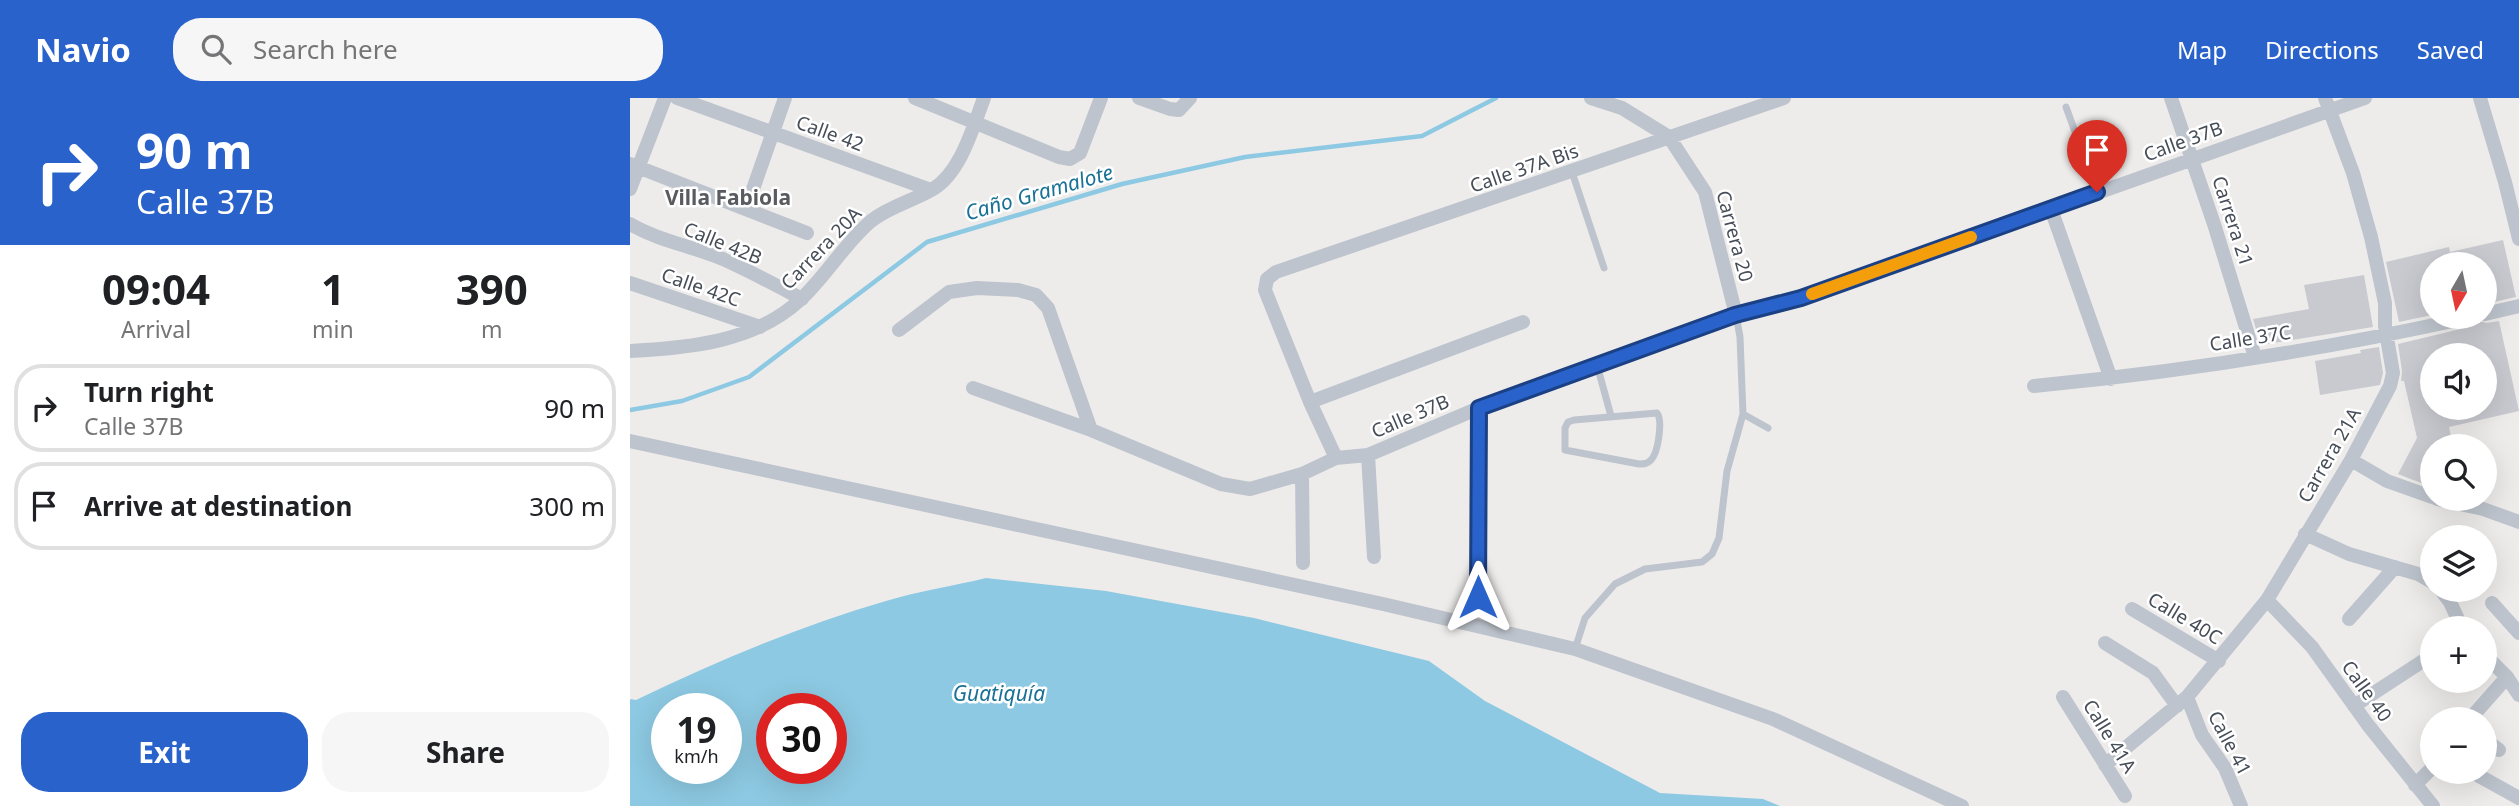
<!DOCTYPE html>
<html lang="en">
<head>
<meta charset="utf-8">
<style>
	:root { --surface:#fff; --page:#f6f6f6; --text:#202124; --muted:#757577; --line:#e0e0e0; --accent:#2962ca }
	body { margin:0; font-family:"Noto Sans",sans-serif; background:var(--page); color:var(--text); height:100vh; display:flex; flex-direction:column; font-size:26px; white-space:nowrap }
	* { box-sizing:border-box; margin:0 }
	p { font-size:23px; color:var(--muted) }
	.icon { flex:none; width:38px; height:38px; fill:none; stroke:currentColor; stroke-width:2; stroke-linecap:round; stroke-linejoin:round }
	.map { position:relative; flex:1; overflow:hidden }
	.side { display:flex; flex-direction:column; background:var(--surface); width:630px }
	.side>* { flex:none }
	.banner { background:#2962ca; color:#fff; overflow:hidden }
	.needle { width:46px; rotate:189deg }
	.controls { position:absolute; left:1790px; top:154px; display:grid; gap:14px }
	.controls a { display:grid; place-items:center; width:77px; height:77px; border-radius:50%; background:var(--surface); box-shadow:0 7px 28px #0002; font-size:35px }
	.speed { position:absolute; left:21px; top:595px; display:flex; gap:14px; font-size:35px; font-weight:700; text-align:center }
	.speed>* { display:grid; place-content:center; width:91px; height:91px; border-radius:50%; background:var(--surface); box-shadow:0 7px 28px #0002; line-height:1 }
	.speed small { font-size:18px; font-weight:400 }
	.speed .limit { border:10px solid #d22; background:#fff; color:#111 }
	.pin { position:absolute; display:grid; place-items:center; width:60px; height:60px; color:#fff; margin:-72px -30px; border-radius:50% 50% 50% 0; rotate:-45deg; box-shadow:0 0 7px #0007 }
	.pin .icon { rotate:45deg }
	.me { position:absolute; width:77px; margin:-38px; rotate:0deg; stroke-linejoin:round; filter:drop-shadow(0 0 5px #0008) }
	.turn { display:flex; align-items:center; gap:24px; height:147px; padding:0 21px; font-size:32px }
	.turn .icon { width:91px; height:91px; stroke-width:2.5 }
	.turn b { display:block; font-size:49px; line-height:60px }
	.eta { display:flex; justify-content:space-evenly; align-items:center; height:119px; text-align:center }
	.eta b { font-size:42px; font-weight:700; line-height:49px }
	.action { display:flex; gap:14px; margin-top:auto; padding:14px 21px }
	.action a { flex:1; height:80px; border-radius:28px; background:var(--accent); color:#fff; font-size:28px; font-weight:700; line-height:80px; text-align:center }
	.action a+a { background:var(--page); color:var(--text) }
	ul { padding:0; list-style:none }
	li { display:flex; align-items:center; gap:21px; height:88px; margin:0 14px 10px; padding:0 7px; border:4px solid var(--line); border-radius:28px }
	li div { flex:1 }
	li b { display:block; font-size:26px }
	li em { font-style:normal }
	header { display:flex; align-items:center; gap:42px; box-sizing:border-box; height:98px; padding:0 35px; background:var(--accent); color:#fff }
	header strong { font-size:33px }
	nav { display:flex; gap:38px; margin-inline-start:auto; font-size:24px }
	.search { width:490px; height:63px; background:var(--page); display:flex; align-items:center; gap:18px; box-sizing:border-box; padding:0 24px; border-radius:28px; color:var(--muted); font-size:26px }
	main { display:flex; flex:1; min-height:0 }
	.map>svg:first-child { display:block }
	.water { fill:#8dc9e2; fill-rule:evenodd }
	.lines { fill:none; stroke-linecap:round; stroke-linejoin:round }
	.stream { stroke:#8dc9e2; stroke-width:4.5 }
	.building { fill:#c9cad0; fill-rule:evenodd }
	.lane { stroke:#bec4cd; stroke-width:7 }
	.street { stroke:#bec4cd; stroke-width:14 }
	.route-casing { stroke:#1b4083; stroke-width:18 }
	.route { stroke:#2962ca; stroke-width:12 }
	.slow { stroke:#f59e0b; stroke-width:12 }
	.labels { text-anchor:middle; dominant-baseline:central; stroke-width:5; stroke-linejoin:round; paint-order:stroke }
	.street-label { font-size:19px; fill:#464d57; stroke:#fff }
	.water-label { font-size:21px; font-style:italic; fill:#197196; stroke:#fff }
	.neighbourhood-label { font-size:21px; font-weight:bold; fill:#595b60; stroke:#fff }
</style>
</head>
<body>
<header>
<strong>Navio</strong>
<div class="search"><svg class="icon" aria-label="search" viewBox="0 0 24 24"><circle cx="10" cy="10" r="6"/><path d="M15 15l6 6"/></svg>Search here</div>
<nav><a>Map</a><a>Directions</a><a>Saved</a></nav>
</header>
<main>
<section class="side">
<div class="banner">
<div class="turn"><svg class="icon" aria-label="right" viewBox="0 0 24 24"><path d="M7 20v-9h11M14 6l5 5-5 5"/></svg><div><b>90 m</b>Calle 37B</div></div>
</div>
<div class="eta">
<div><b>09:04</b><p>Arrival</p></div>
<div><b>1</b><p>min</p></div>
<div><b>390</b><p>m</p></div>
</div>
<ul>
<li><svg class="icon" aria-label="right" viewBox="0 0 24 24"><path d="M7 20v-9h11M14 6l5 5-5 5"/></svg><div><b>Turn right</b><p>Calle 37B</p></div><em>90 m</em></li>
<li><svg class="icon" aria-label="arrive" viewBox="0 0 24 24"><path d="M6 21V4h12l-3 4 3 4H6"/></svg><div><b>Arrive at destination</b></div><em>300 m</em></li>
</ul>
<div class="action"><a>Exit</a><a>Share</a></div>
</section>
<div class="map">
<svg width="1889" height="708" viewBox="0 0 1889 708">
	<rect width="100%" height="100%" fill="#eeeceb"/>
	<path class="water" d="M 356,480 L 476,493 L 624,520 L 799,563 L 855,603 L 1030,695 L 1133,701 L 1150,708 L 0,708 L 0,601 L 6,602 C 87,563 170,528 256,503 C 289,493 323,488 356,480 ZM 37,611 L 96,611 L 96,670 L 37,670 ZM 142,611 L 201,611 L 201,670 L 142,670 Z"/>
	<g class="lines">
		<path class="stream" d="M 0,312 L 52,303 L 119,279 L 297,144 L 492,86 L 615,59 L 792,38 L 866,0"/>
	</g>
	<path class="building" d="M 1873,142 L 1886,199 L 1855,206 L 1855,166 L 1802,166 L 1802,217 L 1769,224 L 1756,164 L 1819,149 L 1820,154 Z
		M 1734,177 L 1743,229 L 1631,247 L 1623,221 L 1679,211 L 1674,187 Z
		M 1849,223 L 1857,225 L 1869,223 L 1889,313 L 1819,329 L 1823,348 L 1802,348 L 1802,389 L 1778,380 L 1768,376 L 1787,340 L 1774,283 L 1771,283 L 1772,273 L 1768,246 L 1843,228 ZM 1802,257 L 1855,257 L 1855,310 L 1802,310 Z
		M 1749,249 L 1753,275 L 1750,287 L 1690,297 L 1685,263 L 1731,255 L 1730,252 Z"/>
	<g class="lines">
		<path class="lane" d="M 1436,9 L 1467,94
			M 942,74 L 974,170
			M 967,267 L 981,318
			M 1027,315 C 1033,323 1028,355 1021,362 C 1017,366 1014,366 1009,366 L 935,352 L 935,330 L 938,324 L 944,322 Z
			M 1113,316 L 1138,330
			M 945,551 L 955,520 L 985,486 L 1015,471 L 1072,464 L 1082,456 L 1089,440 L 1097,373 L 1113,316 L 1110,239 L 1106,217"/>
		<path class="street" d="M 47,0 L 301,92
			M 285,0 L 429,59 L 440,61 L 450,55 L 471,0
			M 509,0 L 540,11 L 549,12 L 560,0
			M 961,0 L 992,10 L 1039,39 L 1075,94 L 1106,217
			M 1541,0 L 1584,126 L 1625,259
			M 1850,0 L 1875,84 L 1889,141
			M 0,66 L 177,135
			M 0,91 L 35,0
			M 116,111 L 155,0
			M 1421,111 L 1481,281
			M 0,126 C 29,143 62,148 93,161 C 119,173 146,187 172,201
			M 0,185 L 130,229
			M 1855,216 L 1889,208
			M 269,232 L 319,194 L 347,190 L 388,192 L 406,197 L 418,210 L 461,332
			M 0,253 C 59,250 125,244 170,202 C 196,178 214,146 241,123 C 260,108 283,103 303,91 C 331,74 343,29 354,0
			M 1404,288 C 1551,274 1697,251 1841,219
			M 343,290 L 461,332 L 591,386 L 620,391 L 672,376 L 706,360 L 738,357 L 849,310 L 967,267 L 1106,217 L 1171,200 L 1735,0
			M 680,304 L 635,192 L 637,181 L 646,174 L 1154,0
			M 0,343 L 753,506 L 945,551 L 1143,621 L 1332,708
			M 738,357 L 744,459
			M 706,360 L 680,304 L 893,224
			M 1721,362 L 1757,383 L 1802,399
			M 672,376 L 673,465
			M 1807,401 L 1853,411 L 1889,424
			M 1675,436 L 1719,456 L 1788,476 L 1802,484
			M 1811,492 L 1820,504 L 1832,530
			M 848,499 L 849,310
			M 1637,502 L 1682,549 L 1738,627 L 1803,708
			M 1862,505 L 1889,535
			M 1502,511 L 1589,563
			M 1719,521 L 1765,469
			M 1475,545 L 1523,575 L 1547,608
			M 1855,557 L 1877,579 L 1889,597
			M 1433,599 L 1495,698
			M 1557,599 L 1572,637 L 1595,670 L 1611,708
			M 1724,608 L 1802,557
			M 1840,621 L 1877,579
			M 1855,641 L 1869,652
			M 1475,667 L 1557,599 L 1637,502 L 1721,362 L 1760,288 L 1763,275 L 1755,228 L 1755,205 L 1741,139 L 1723,75 L 1695,0
			M 1842,674 L 1889,700
			M 1785,687 L 1802,670"/>
	</g>
	<g class="lines">
		<defs>
			<path id="route" d="M 848,499 L 849,310 L 1105,217 L 1171,200 L 1467,94"/>
		</defs>
		<use href="#route" class="route-casing"/>
		<use href="#route" class="route"/>
		<path class="slow" d="M 1182,196 L 1341,139"/>
	</g>
	<g class="labels">
		<g class="street-label">
			<text transform="translate(200 35) rotate(20)">Calle 42</text>
			<text transform="translate(1553 43) rotate(-20)">Calle 37B</text>
			<text transform="translate(894 70) rotate(-19)">Calle 37A Bis</text>
			<text transform="translate(1603 123) rotate(72)">Carrera 21</text>
			<text transform="translate(1105 138) rotate(75)">Carrera 20</text>
			<text transform="translate(93 145) rotate(22)">Calle 42B</text>
			<text transform="translate(191 150) rotate(-46)">Carrera 20A</text>
			<text transform="translate(71 189) rotate(19)">Calle 42C</text>
			<text transform="translate(1620 240) rotate(-9)">Calle 37C</text>
			<text transform="translate(780 318) rotate(-23)">Calle 37B</text>
			<text transform="translate(1699 357) rotate(-60)">Carrera 21A</text>
			<text transform="translate(1555 520) rotate(31)">Calle 40C</text>
			<text transform="translate(1737 593) rotate(54)">Calle 40</text>
			<text transform="translate(1480 638) rotate(58)">Calle 41A</text>
			<text transform="translate(1600 645) rotate(62)">Calle 41</text>
		</g>
		<g class="water-label">
			<text transform="translate(409 94) rotate(-16)">Caño Gramalote</text>
			<text x="369" y="595">Guatiquía</text>
		</g>
		<g class="neighbourhood-label">
			<text x="98" y="99">Villa Fabiola</text>
		</g>
	</g>
</svg>
<div class="controls">
<a><svg class="needle" viewBox="-14 -14 28 28"><path d="M0-13l5 13h-10z" fill="#e53935"/><path d="M0 13l5-13h-10z" fill="#757577"/></svg></a>
<a><svg class="icon" aria-label="sound" viewBox="0 0 24 24"><path d="M4 9h4l5-4v14l-5-4H4zM17 9q2 3 0 6"/></svg></a>
<a><svg class="icon" aria-label="search" viewBox="0 0 24 24"><circle cx="10" cy="10" r="6"/><path d="M15 15l6 6"/></svg></a>
<a><svg class="icon" aria-label="layers" viewBox="0 0 24 24"><path d="M12 4l9 5-9 5-9-5zM3 14l9 5 9-5"/></svg></a>
<a>+</a>
<a>−</a>
</div>
<div class="speed"><div>19<small>km/h</small></div><div class="limit">30</div></div>
<div class="pin" style="left:1467px;top:94px;background:#d93025"><svg class="icon" aria-label="arrive" viewBox="0 0 24 24"><path d="M6 21V4h12l-3 4 3 4H6"/></svg></div>
<svg class="me" style="left:848px;top:499px" viewBox="-20 -20 40 40"><path d="M0-17L14 15 0 8-14 15z" fill="#2962ca" stroke="#fff" stroke-width="4"/></svg>
</div>
</main>
</body>
</html>
